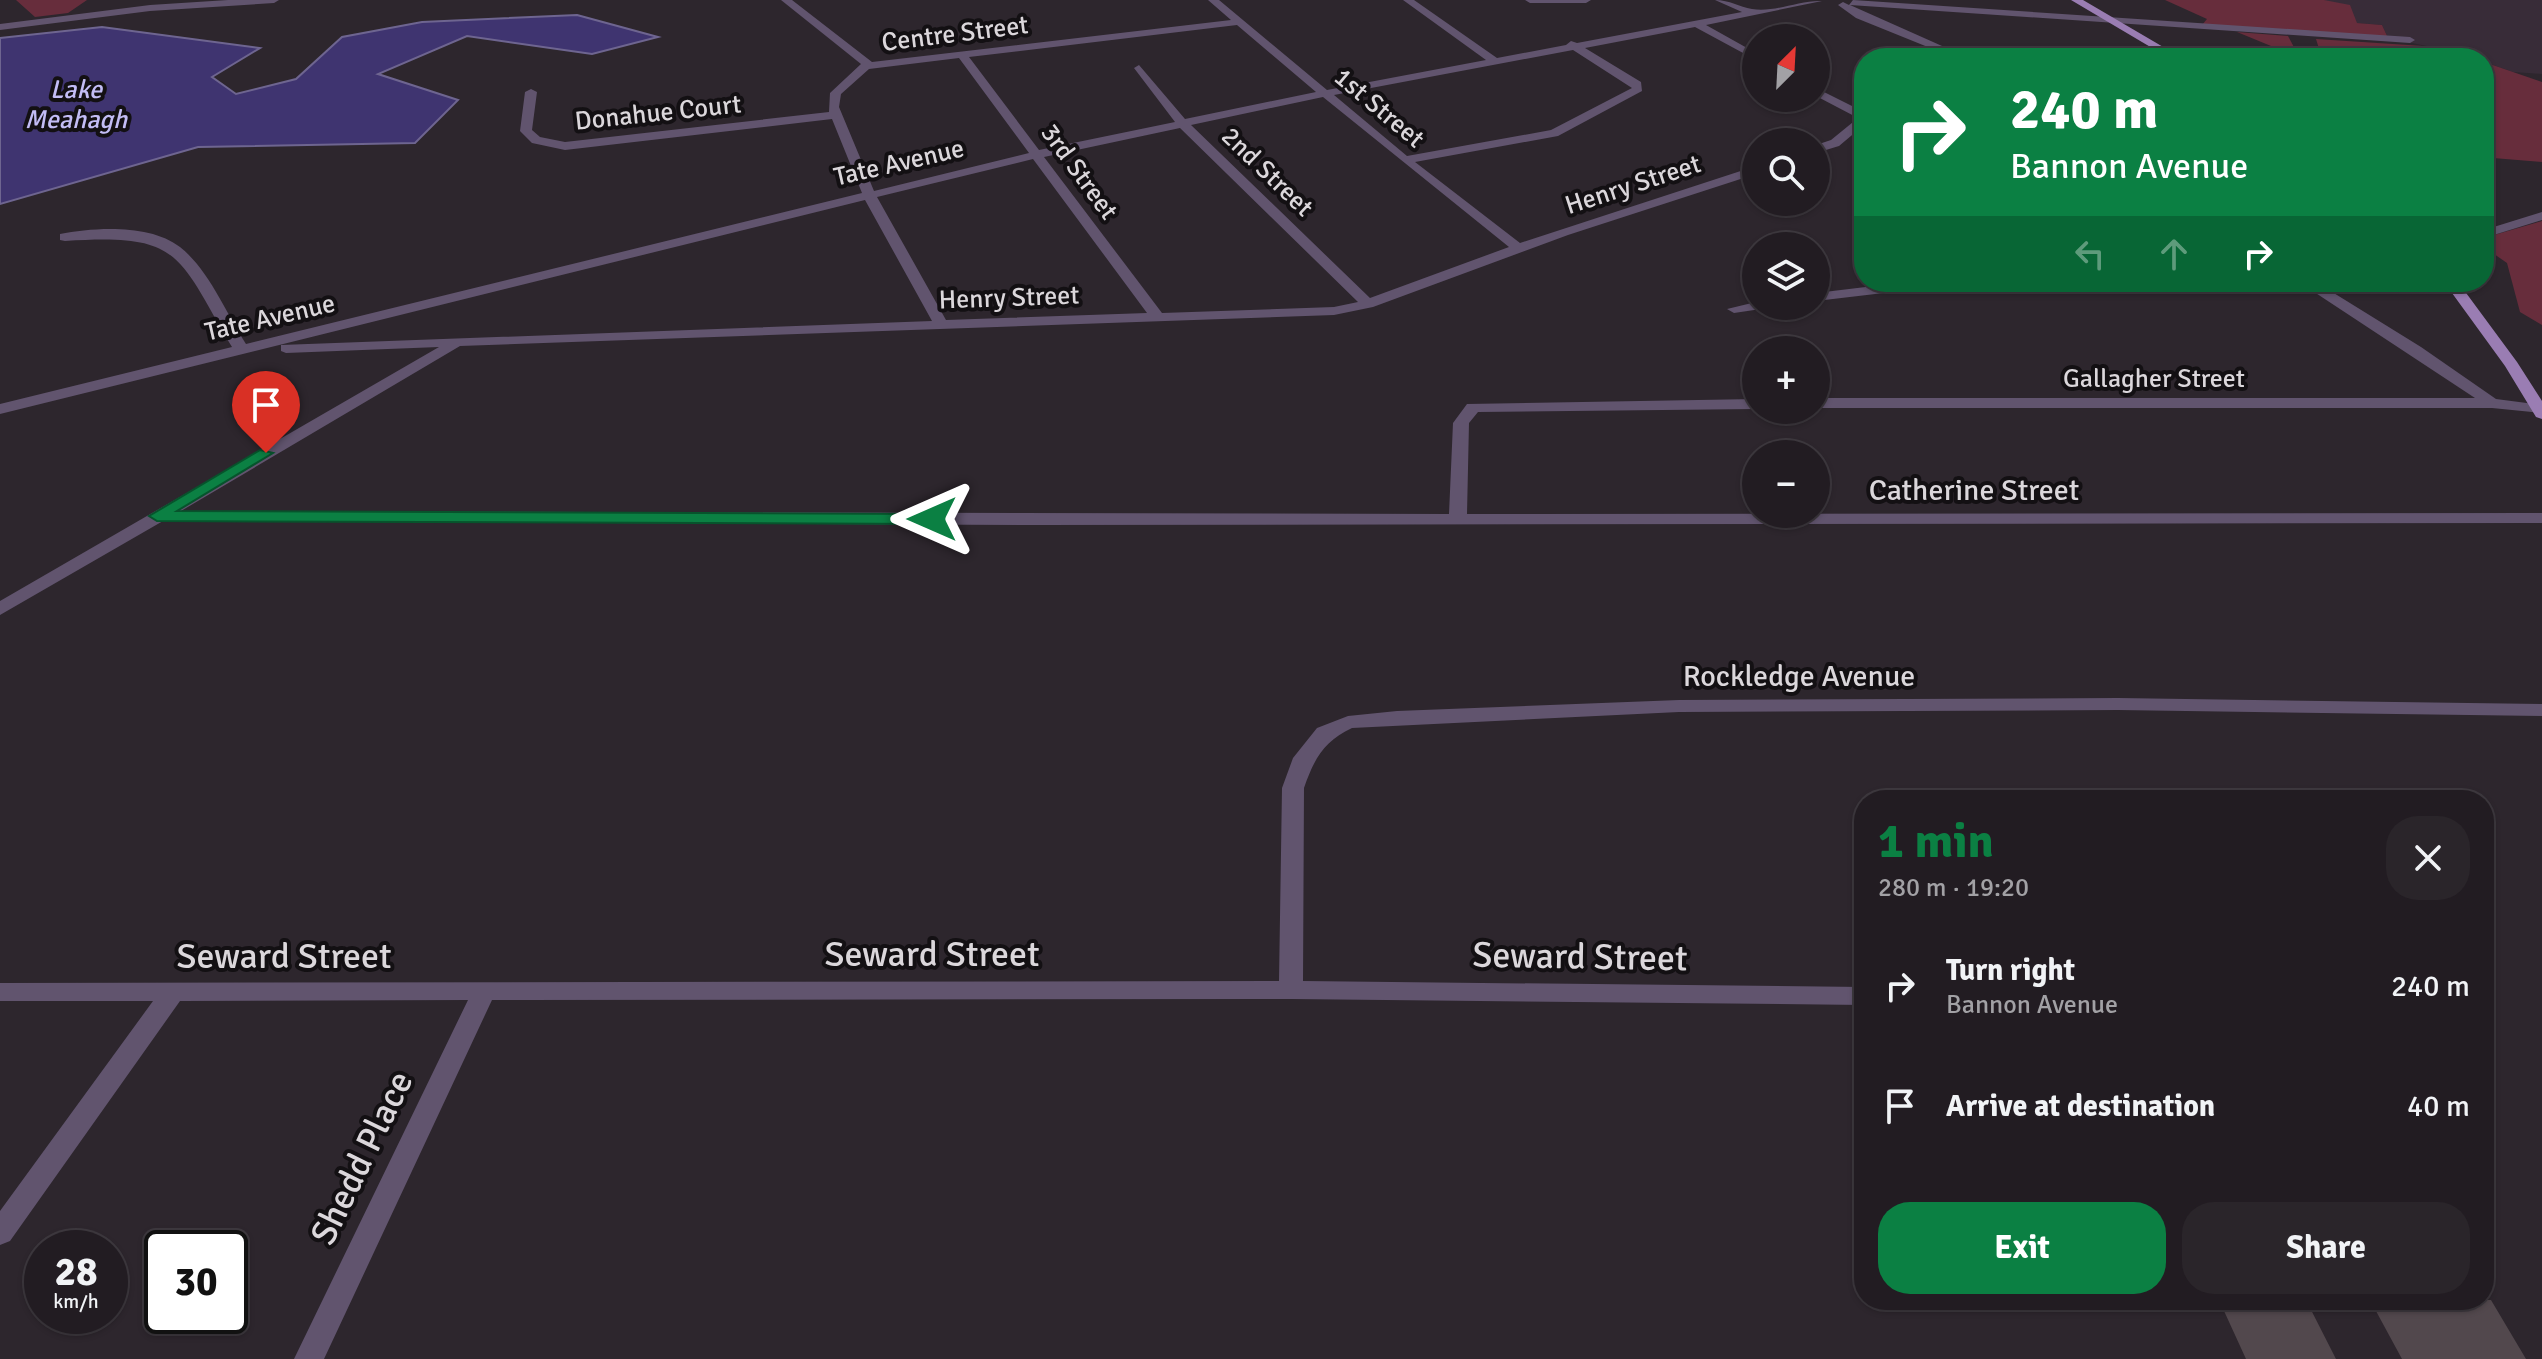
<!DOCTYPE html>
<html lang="en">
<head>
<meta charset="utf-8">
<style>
	:root { --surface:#221c22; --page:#2a252a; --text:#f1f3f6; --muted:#a2a1a5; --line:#3f3a40; --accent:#0b8043 }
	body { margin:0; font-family:Signika,sans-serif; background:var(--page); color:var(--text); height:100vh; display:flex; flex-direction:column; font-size:30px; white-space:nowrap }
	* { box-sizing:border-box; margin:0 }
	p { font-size:26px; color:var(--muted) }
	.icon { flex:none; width:44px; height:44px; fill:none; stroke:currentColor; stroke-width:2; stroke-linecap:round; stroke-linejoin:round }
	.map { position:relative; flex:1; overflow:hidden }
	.drawer { position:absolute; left:1854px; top:790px; width:640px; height:520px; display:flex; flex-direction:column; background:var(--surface); border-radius:32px; box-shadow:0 2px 6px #0004,0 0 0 2px var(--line) }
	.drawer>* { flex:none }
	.top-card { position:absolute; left:1854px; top:48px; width:640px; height:244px; border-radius:32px; box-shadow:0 2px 6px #0004,0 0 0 2px var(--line); background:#0b8043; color:#fff; overflow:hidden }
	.needle { width:52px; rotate:24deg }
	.controls { position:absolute; left:1742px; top:24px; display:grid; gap:16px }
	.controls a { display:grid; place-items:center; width:88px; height:88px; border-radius:50%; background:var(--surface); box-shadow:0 2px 6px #0004,0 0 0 2px var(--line); font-size:40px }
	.speed { position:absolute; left:24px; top:1230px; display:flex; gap:16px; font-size:40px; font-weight:700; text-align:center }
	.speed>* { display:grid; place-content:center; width:104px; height:104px; border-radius:50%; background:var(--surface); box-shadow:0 2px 6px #0004,0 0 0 2px var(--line); line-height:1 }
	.speed small { font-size:20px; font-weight:400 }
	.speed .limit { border:4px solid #111; border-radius:12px; background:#fff; color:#111 }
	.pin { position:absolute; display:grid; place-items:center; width:68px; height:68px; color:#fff; margin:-82px -34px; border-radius:50% 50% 50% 0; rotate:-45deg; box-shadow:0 0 8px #0007 }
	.pin .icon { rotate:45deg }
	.me { position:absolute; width:88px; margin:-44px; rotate:270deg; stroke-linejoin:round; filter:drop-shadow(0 0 6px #0008) }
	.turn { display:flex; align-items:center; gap:28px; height:168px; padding:0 24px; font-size:36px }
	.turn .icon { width:104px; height:104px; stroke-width:2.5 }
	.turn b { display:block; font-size:56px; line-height:68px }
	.lanes { display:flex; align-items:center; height:76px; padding:0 24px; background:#0003; justify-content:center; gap:40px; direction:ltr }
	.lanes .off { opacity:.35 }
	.round { display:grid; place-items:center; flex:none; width:84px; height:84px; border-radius:32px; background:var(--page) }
	.overview { display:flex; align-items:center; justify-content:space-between; height:136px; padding:0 24px }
	h1 { font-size:48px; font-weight:700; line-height:60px; color:var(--accent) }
	.action { display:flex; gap:16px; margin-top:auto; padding:16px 24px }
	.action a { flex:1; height:92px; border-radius:32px; background:var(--accent); color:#fff; font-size:32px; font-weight:700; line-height:92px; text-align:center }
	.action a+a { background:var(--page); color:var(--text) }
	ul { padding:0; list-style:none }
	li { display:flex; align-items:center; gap:24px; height:120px; padding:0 24px }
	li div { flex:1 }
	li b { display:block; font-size:30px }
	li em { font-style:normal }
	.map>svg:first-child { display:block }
	.built { fill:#382c38 }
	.green { fill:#672d3c }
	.water { fill:#3f3470; stroke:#6e6590; stroke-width:2 }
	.building { fill:#52484d }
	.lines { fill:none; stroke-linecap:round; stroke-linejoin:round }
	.minor { fill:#61546e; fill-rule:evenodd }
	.major { fill:#9a7db3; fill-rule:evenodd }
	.route { fill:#0b8043; stroke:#07532c; stroke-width:2 }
	.labels { text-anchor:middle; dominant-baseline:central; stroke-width:8; stroke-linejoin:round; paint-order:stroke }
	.far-street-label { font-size:26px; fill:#dbd7db; stroke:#131013 }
	.far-water-label { font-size:26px; font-style:italic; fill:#c3bdf5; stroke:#131013 }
	.street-label { font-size:30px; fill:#dbd7db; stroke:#131013 }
	.near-street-label { font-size:36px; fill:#dbd7db; stroke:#131013 }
</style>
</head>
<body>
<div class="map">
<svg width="2542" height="1359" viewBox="0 0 2542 1359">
	<rect width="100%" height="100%" fill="#2d262d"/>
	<path class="built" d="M 2324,0 L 2542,0 L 2542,74 L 2513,72 L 2484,62 L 2484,58 L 2388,38 L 2382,25 L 2357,23 Z"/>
	<path class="green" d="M 16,0 L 87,0 L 68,13 L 35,17 Z
		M 2165,0 L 2324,0 L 2350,5 L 2357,23 L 2382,25 L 2388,38 L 2202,25 L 2207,19 Z
		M 2237,32 L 2288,36 L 2296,51 L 2320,52 L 2316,39 L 2439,47 L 2471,58 L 2300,58 Z
		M 2484,62 L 2542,82 L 2542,162 L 2493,158 L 2484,152 Z
		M 2542,221 L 2542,325 L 2520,312 L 2507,263 L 2484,247 L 2484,238 Z"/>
	<path class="water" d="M 577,15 L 658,37 L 592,54 L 467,36 L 378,74 L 458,100 L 415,143 L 198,147 L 0,204 L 0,38 L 102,27 L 260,48 L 212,77 L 236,94 L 296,79 L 342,37 L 422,22 Z"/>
	<path class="building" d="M 2219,1300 L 2306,1300 L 2336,1359 L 2246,1359 Z
		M 2370,1300 L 2491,1300 L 2526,1359 L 2402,1359 Z"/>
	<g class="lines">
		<path class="minor" d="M 228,0 L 279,0 L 274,3 L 150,11 L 0,30 L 0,24 L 150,5 Z
			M 781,0 L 792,0 L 872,62 L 1231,20 L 1208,0 L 1219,0 L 1327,90 L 1486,60 L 1403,0 L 1414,0 L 1497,58 L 1566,45 L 1571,41 L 1577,43 L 1742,12 L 1715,0 C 1730,0 1739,7 1752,9 C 1774,13 1799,0 1822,1 L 1706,25 L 1756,53 L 1756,60 L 1695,27 L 1585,48 L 1641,82 L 1642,91 L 1558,136 L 1415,162 L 1520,243 L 1756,166 L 1756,174 L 1568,235 L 1373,307 L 1334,315 L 460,346 L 181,511 L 1449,514 L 1453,423 L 1467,404 L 1756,399 L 1756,409 L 1478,412 L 1469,423 L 1467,514 L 2542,513 L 2542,523 L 1026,525 L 163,521 L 0,615 L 0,601 L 439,347 L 286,353 L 281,351 L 281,345 L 932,321 L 865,200 L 0,414 L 0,404 L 232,347 C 177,255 183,233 65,241 L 60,240 L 60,234 C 95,227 151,224 180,247 C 209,270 226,313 246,344 L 862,193 L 832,119 L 565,150 L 532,143 L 520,131 L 525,92 L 531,89 L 537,92 L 532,130 L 540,137 L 565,142 L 829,112 L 830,93 L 861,64 ZM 1237,25 L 1316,92 L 1185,119 L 1139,65 L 1134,68 L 1175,122 L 1039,150 L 969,57 ZM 1573,50 L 1632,88 L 1551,130 L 1407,156 L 1334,95 ZM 959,58 L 1029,153 L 874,191 L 839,107 L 841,94 L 869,69 ZM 1323,97 L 1509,247 L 1370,298 L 1191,125 ZM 1180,128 L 1358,302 L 1334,307 L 1162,313 L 1044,157 ZM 1033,159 L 1147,313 L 946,320 L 877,197 Z
			M 1525,0 L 1591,0 L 1586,3 L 1530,3 Z
			M 1853,0 L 2410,37 L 2415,40 L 2410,43 L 1850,5 L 1969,58 L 1955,58 L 1856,18 L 1838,5 L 1843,2 L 1849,5 Z
			M 1816,88 L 1864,112 L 1864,125 L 1839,146 L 1816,153 L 1816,145 L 1831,140 L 1858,118 L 1816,96 Z
			M 2542,212 L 2542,220 L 2484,238 L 2484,230 Z
			M 1907,282 L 1950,282 L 1943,286 L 1816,301 L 1816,293 Z
			M 2299,282 L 2316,282 L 2421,347 L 2496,399 L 2542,405 L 2542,413 L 2492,408 L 1816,408 L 1816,398 L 2475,398 Z
			M 1756,302 L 1756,306 L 1763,306 L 1761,309 L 1734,313 L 1727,309 Z
			M 2118,698 L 2542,704 L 2542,716 L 2118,710 L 1679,712 L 1352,728 C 1324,741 1314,759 1304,788 L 1303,981 L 1864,987 L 1864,1005 L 1291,999 L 492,1000 L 324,1359 L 294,1359 L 468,1000 L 180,1001 L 10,1241 L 0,1245 L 0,1211 L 153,1001 L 0,1001 L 0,983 L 1279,981 L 1282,788 L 1293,758 L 1317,728 L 1348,716 L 1397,711 L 1679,700 Z"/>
		<path class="major" d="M 2071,0 L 2083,0 L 2182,58 L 2169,58 Z
			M 2444,282 L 2458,282 L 2517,362 L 2542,401 L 2542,419 L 2536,417 L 2505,366 Z"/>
	</g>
	<path class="route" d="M 260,450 L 273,453 L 177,511 L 932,514 L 940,519 L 932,524 L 157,521 L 149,516 Z"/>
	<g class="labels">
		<g class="far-street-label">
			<text transform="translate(955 34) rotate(-7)">Centre Street</text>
			<text transform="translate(1379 108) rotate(40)">1st Street</text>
			<text transform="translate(658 113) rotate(-6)">Donahue Court</text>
			<text transform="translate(899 163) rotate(-13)">Tate Avenue</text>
			<text transform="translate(1079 172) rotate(54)">3rd Street</text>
			<text transform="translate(1267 172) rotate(44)">2nd Street</text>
			<text transform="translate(1633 185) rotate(-18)">Henry Street</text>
			<text transform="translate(1009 298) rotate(-2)">Henry Street</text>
			<text transform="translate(270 318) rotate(-13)">Tate Avenue</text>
			<text x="2154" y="379">Gallagher Street</text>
		</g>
		<g class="far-water-label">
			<text x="76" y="90">Lake<tspan x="76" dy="30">Meahagh</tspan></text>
		</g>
		<g class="street-label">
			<text x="1974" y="490">Catherine Street</text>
			<text x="1799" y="676">Rockledge Avenue</text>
		</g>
		<g class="near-street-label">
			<text x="932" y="954">Seward Street</text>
			<text x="284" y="956">Seward Street</text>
			<text transform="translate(1580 957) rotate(1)">Seward Street</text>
			<text transform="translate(362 1158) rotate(-64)">Shedd Place</text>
		</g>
	</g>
</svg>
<div class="controls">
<a><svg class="needle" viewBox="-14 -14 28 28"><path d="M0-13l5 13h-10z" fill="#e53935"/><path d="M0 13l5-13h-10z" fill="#a2a1a5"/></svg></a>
<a><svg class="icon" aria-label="search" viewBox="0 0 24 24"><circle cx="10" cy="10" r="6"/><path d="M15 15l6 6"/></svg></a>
<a><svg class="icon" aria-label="layers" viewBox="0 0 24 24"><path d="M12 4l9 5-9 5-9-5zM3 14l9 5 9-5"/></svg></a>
<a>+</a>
<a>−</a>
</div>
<div class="speed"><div>28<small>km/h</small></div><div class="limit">30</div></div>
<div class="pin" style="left:266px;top:453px;background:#d93025"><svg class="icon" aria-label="arrive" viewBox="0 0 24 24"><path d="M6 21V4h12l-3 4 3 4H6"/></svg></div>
<svg class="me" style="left:932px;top:519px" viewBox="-20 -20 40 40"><path d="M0-17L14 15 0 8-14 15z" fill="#0b8043" stroke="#fff" stroke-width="4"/></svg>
<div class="top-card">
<div class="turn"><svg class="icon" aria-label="right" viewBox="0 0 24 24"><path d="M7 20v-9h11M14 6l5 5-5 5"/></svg><div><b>240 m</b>Bannon Avenue</div></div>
<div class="lanes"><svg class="icon off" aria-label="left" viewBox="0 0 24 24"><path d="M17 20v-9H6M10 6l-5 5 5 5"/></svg><svg class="icon off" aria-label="ahead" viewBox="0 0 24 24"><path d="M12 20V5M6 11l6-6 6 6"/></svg><svg class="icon" aria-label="right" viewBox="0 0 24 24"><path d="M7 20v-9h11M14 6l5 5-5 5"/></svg></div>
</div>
<section class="drawer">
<div class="overview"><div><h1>1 min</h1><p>280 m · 19:20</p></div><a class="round"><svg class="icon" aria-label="close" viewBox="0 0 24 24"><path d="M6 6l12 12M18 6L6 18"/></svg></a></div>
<ul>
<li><svg class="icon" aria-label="right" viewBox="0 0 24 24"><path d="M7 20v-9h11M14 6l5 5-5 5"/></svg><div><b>Turn right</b><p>Bannon Avenue</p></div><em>240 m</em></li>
<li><svg class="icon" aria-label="arrive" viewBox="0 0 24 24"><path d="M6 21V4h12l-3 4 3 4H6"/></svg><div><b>Arrive at destination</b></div><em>40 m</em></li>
</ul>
<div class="action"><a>Exit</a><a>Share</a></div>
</section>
</div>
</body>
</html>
